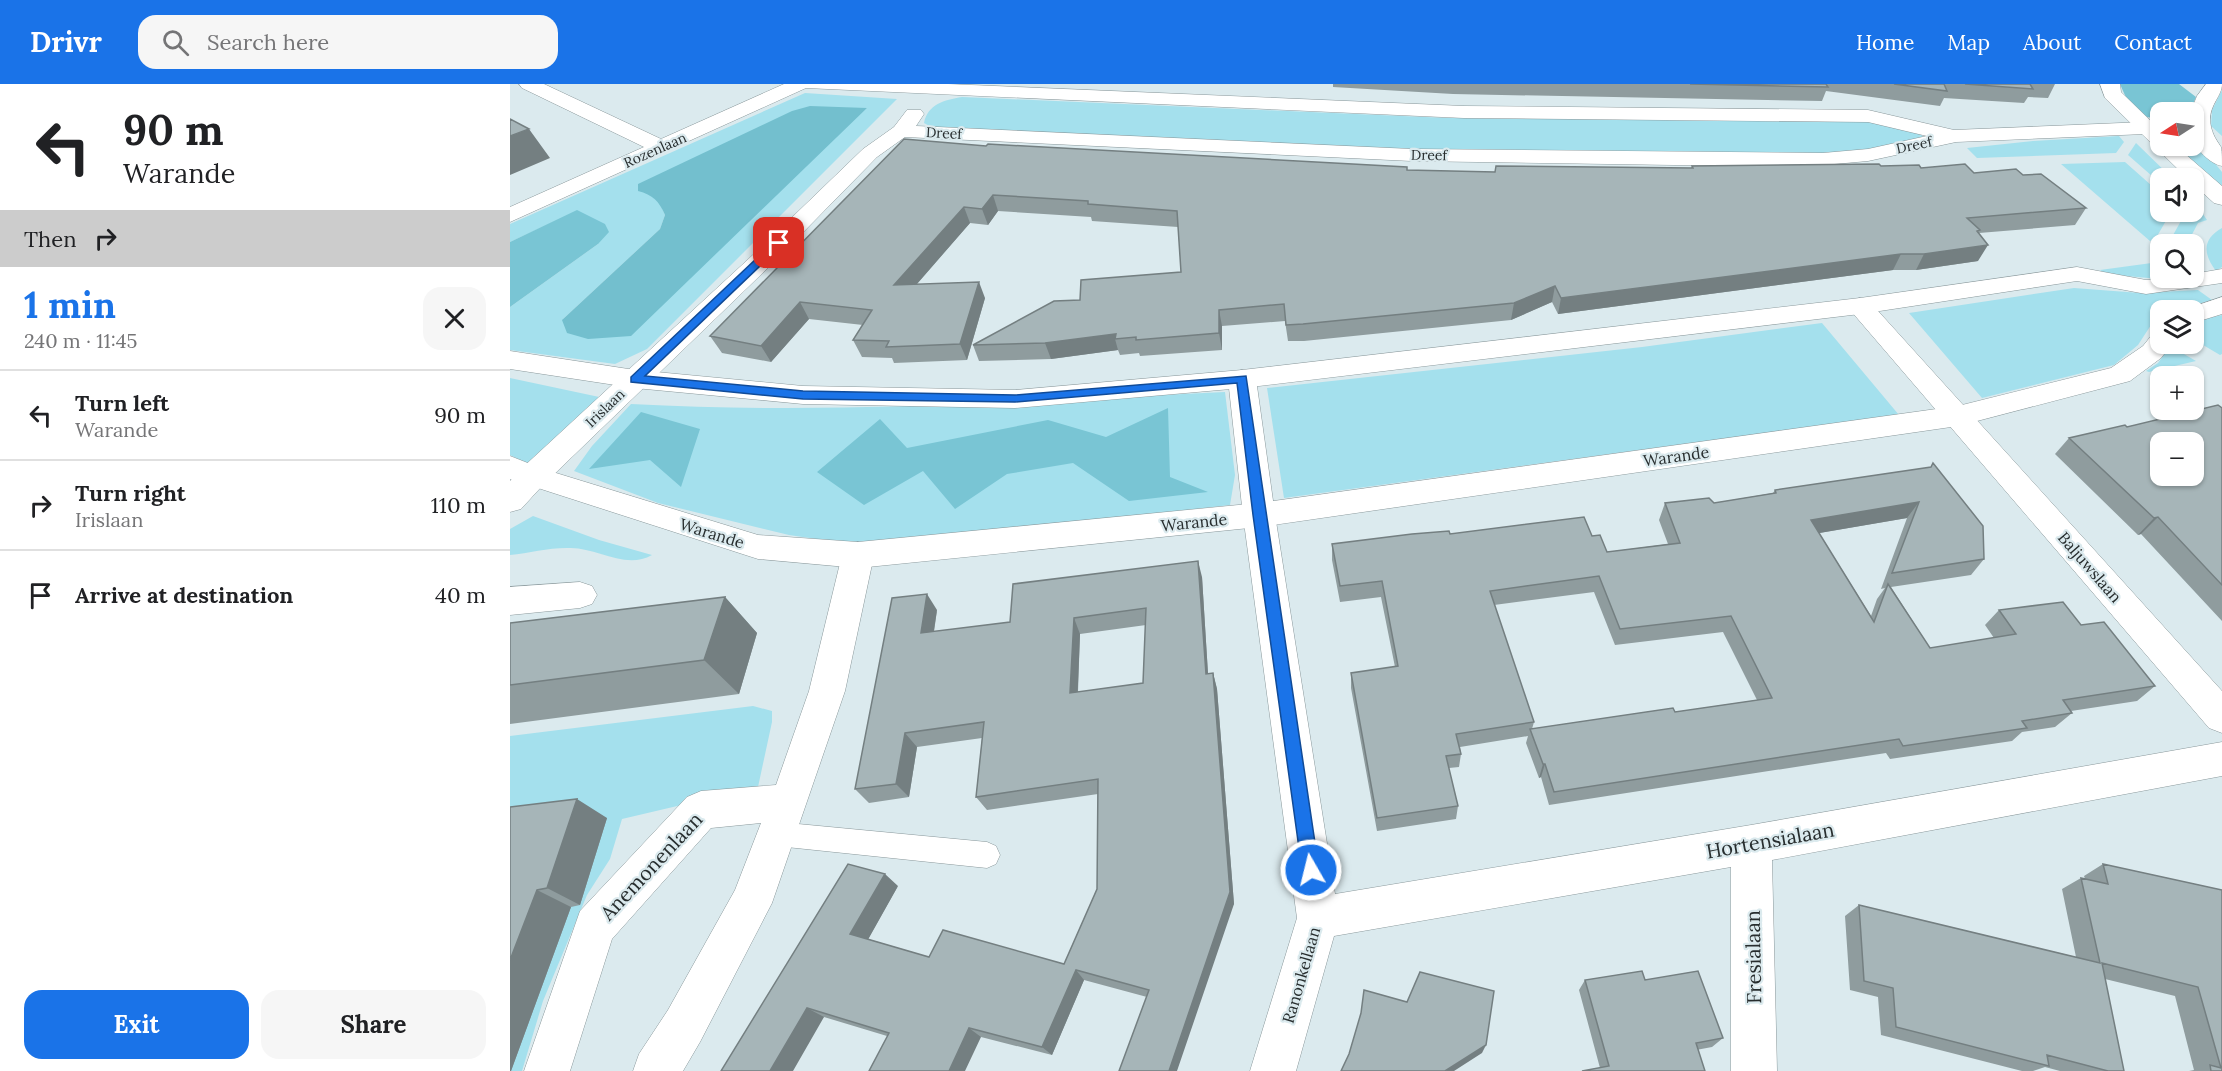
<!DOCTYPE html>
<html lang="en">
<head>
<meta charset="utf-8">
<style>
	:root { --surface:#fff; --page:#f6f6f6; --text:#202124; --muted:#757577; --line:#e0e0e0; --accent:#1a73e8 }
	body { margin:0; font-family:Lora,serif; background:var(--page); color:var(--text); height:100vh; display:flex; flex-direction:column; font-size:22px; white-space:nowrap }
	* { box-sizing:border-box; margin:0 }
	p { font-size:20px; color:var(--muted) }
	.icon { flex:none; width:33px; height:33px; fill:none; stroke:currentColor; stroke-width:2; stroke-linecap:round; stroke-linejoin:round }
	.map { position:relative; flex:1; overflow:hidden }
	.sheet { display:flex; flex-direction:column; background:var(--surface); width:510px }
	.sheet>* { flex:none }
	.top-card { background:#fff; color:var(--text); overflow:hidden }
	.needle { width:39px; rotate:258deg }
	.fabs { position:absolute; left:1640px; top:18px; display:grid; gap:12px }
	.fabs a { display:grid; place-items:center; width:54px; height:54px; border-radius:12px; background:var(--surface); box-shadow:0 2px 4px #0004; font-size:30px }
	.pin { position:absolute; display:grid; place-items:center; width:51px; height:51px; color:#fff; margin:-26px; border-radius:12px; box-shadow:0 3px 9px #0006 }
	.me { position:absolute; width:66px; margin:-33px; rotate:352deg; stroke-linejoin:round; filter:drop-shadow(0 0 4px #0008) }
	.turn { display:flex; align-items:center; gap:21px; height:126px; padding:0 24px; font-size:27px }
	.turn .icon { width:78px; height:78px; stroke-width:2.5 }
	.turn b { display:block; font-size:42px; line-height:51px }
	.then { display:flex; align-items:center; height:57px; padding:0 24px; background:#0003; gap:12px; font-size:22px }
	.round { display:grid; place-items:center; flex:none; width:63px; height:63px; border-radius:18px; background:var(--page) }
	.headline { display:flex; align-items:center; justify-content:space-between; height:102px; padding:0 24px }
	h1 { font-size:36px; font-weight:700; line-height:45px; color:var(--accent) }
	.cta { display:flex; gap:12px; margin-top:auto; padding:12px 24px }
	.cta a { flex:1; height:69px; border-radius:18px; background:var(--accent); color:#fff; font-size:24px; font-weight:700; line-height:69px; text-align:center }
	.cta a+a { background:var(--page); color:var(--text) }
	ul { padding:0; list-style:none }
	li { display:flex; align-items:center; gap:18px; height:90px; padding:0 24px; border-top:2px solid var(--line) }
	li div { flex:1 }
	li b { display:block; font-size:22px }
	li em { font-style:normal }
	header { display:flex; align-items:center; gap:36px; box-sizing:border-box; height:84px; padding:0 30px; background:var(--accent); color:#fff }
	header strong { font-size:28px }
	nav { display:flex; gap:33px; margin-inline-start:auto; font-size:21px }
	.search { width:420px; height:54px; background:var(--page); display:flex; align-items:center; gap:15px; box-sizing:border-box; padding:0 21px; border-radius:18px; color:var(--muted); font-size:22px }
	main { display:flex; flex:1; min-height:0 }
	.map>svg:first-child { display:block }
	.green { fill:#a4e0ed; fill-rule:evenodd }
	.forest { fill:#79c5d4 }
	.water { fill:#73bfce }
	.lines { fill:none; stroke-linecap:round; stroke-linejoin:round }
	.service-casing { stroke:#8a989b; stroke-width:1 }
	.minor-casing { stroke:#8a989b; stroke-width:1 }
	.tertiary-casing { stroke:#8a989b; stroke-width:1 }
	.secondary-casing { stroke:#8a989b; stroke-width:1 }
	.service { fill:#fff; fill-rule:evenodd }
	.minor { fill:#fff; fill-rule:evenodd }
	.tertiary { fill:#fff; fill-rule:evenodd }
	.secondary { fill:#fff; fill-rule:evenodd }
	.wall { fill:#8f9c9e; fill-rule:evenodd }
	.shaded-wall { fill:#747f81 }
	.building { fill:#a6b5b8; stroke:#747f81; stroke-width:1.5; fill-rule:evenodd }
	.route { fill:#1a73e8; stroke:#114b97; stroke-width:1.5 }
	.labels { text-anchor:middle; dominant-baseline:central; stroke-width:4.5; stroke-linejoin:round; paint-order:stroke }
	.far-street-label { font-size:14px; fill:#272d2e; stroke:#dbeaee }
	.street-label { font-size:16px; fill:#272d2e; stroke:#dbeaee }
	.near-street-label { font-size:20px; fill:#272d2e; stroke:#dbeaee }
</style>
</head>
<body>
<header>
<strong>Drivr</strong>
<div class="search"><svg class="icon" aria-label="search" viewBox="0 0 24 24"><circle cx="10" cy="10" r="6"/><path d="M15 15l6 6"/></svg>Search here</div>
<nav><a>Home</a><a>Map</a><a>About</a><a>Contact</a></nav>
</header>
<main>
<section class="sheet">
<div class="top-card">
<div class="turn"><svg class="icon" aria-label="left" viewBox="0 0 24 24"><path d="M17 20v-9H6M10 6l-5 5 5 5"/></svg><div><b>90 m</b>Warande</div></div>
<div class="then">Then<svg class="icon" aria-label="right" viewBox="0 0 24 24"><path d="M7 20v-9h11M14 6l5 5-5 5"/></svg></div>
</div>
<div class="headline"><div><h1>1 min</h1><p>240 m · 11:45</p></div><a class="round"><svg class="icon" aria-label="close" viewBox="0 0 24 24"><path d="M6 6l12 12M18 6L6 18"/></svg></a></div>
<ul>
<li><svg class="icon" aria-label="left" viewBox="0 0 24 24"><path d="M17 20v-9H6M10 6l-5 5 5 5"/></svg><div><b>Turn left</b><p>Warande</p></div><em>90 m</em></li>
<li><svg class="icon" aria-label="right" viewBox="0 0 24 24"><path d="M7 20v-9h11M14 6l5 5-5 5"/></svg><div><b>Turn right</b><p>Irislaan</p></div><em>110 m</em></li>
<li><svg class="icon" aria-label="arrive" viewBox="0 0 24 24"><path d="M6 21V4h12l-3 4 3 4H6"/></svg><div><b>Arrive at destination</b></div><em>40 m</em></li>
</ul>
<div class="cta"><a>Exit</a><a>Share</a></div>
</section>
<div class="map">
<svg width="1712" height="987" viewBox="0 0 1712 987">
	<rect width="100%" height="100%" fill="#dbeaee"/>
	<path class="green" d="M 1712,6 L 1712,52 L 1701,42 L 1702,26 Z
		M 295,9 L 387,15 L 137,265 L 105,280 L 0,266 L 0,223 L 88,160 L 67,127 L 0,158 L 0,140 ZM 357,24 L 52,236 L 150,145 L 155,131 L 150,119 L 141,110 Z
		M 452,13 L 938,34 L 1360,38 L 1411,49 L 1413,54 L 1363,66 L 1311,69 L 896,68 L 423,44 L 414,39 C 418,20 434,16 452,13 Z
		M 1683,44 L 1694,66 L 1712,88 L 1712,105 L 1663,62 L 1683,62 Z
		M 1609,52 L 1614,58 L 1606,69 L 1467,74 L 1457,64 L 1523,57 Z
		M 1626,59 L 1662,94 L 1650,94 L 1650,99 L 1618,71 Z
		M 1615,78 L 1650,109 L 1650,128 L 1661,128 L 1646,154 L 1640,157 L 1551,80 Z
		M 1683,126 L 1691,127 L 1697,136 L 1688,139 L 1677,160 L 1658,160 L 1676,128 Z
		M 1712,144 L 1712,183 L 1706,187 C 1693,170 1692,155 1712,144 Z
		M 1649,178 L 1650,194 L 1671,195 L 1649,195 L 1595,190 L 1590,186 Z
		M 1564,204 L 1630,209 L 1688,206 L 1702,216 L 1667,226 L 1650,226 L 1650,236 L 1641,241 L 1628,261 L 1604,281 L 1472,314 L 1399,229 Z
		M 1712,231 L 1712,270 L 1710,271 L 1683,255 L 1683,241 L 1693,235 Z
		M 1312,239 L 1389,331 L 774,414 L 757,304 L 1132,263 Z
		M 1660,262 L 1686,277 L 1639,288 L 1636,287 L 1648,279 Z
		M 0,294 L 94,314 L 20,381 L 0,371 Z
		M 715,308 L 725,391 L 720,421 L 362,463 L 279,451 L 148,419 L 64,387 L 82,362 L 121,320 C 319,331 517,317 715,308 Z
		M 23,432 L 89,456 L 142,471 C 116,486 87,464 61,464 C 41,463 20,469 0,471 L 0,445 Z
		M 243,622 L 262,627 L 262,638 L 248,703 L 112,735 L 100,775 L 77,811 L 33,917 L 12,987 L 0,987 L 0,652 Z"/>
	<path class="forest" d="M 1610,0 L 1669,0 L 1686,13 L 1680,28 L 1650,28 L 1650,35 C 1624,33 1620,23 1610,0 Z
		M 67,126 L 95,140 L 99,148 L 88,160 L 0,223 L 0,158 Z
		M 658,324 L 660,393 L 698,408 L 619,417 L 563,379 L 497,390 L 445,425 L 413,387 L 354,421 L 307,388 L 370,335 L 397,364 L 538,336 L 596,353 Z
		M 131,328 L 190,345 L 171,403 L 140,376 L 79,385 Z"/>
	<path class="water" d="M 300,22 L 357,24 L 121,252 L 78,255 L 57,249 L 52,236 L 150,145 L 155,131 C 149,117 143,111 128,107 L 128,100 L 282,27 Z"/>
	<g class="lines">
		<defs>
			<path id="service" d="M 267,738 L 477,758 L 486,762 L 490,771 L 486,780 L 477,784 L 267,762 L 258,759 L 254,750 L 258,741 Z"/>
			<path id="minor" d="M 9,0 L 34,0 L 151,55 L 274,0 L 438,0 L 954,22 L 1358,26 L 1444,46 L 1635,38 L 1642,40 L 1645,44 L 1642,48 L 1635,50 L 1446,58 L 1358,77 L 1313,81 L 1231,82 L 902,77 L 395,53 L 367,73 L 263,179 L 33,401 L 11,425 L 0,428 L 0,397 L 11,385 L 245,169 L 353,65 L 384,43 L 397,26 L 411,26 L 414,30 L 406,42 L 902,65 L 1313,69 L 1358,65 L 1417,52 L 1358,38 L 954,34 L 296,4 L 0,138 L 0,123 L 134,63 L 12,4 Z
				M 1350,214 L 1359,217 L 1712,607 L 1712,649 L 1699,644 L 1341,227 L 1337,222 L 1341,217 Z
				M 732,286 L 742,289 L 746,295 L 765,431 L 825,810 L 1241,741 L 1712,658 L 1712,692 L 1262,776 L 1267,987 L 1221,987 L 1221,783 L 824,852 L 786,987 L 740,987 L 787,834 L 733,431 L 718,295 L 722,289 Z
				M 348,458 L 359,462 L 364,471 L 335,607 L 262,819 L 190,958 L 173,987 L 123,987 L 129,970 L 158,926 L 225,806 L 251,739 L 201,744 L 102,855 L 60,987 L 14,987 L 70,827 L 177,713 L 191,707 L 266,701 L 299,607 L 332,471 L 337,462 Z
				M 70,498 L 82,502 L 87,511 L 82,520 L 70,524 L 0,531 L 0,503 Z"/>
			<path id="tertiary" d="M 1590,0 L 1610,0 L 1611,8 L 1650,46 L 1650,62 L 1666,62 L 1712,102 L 1712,121 L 1704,119 L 1683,100 L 1683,94 L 1677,94 L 1595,14 Z
				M 1696,0 L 1712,0 C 1712,12 1700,20 1700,36 C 1701,48 1705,54 1711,63 C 1712,68 1712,77 1712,82 C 1700,80 1685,65 1683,53 C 1682,45 1683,36 1683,28 L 1681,27 L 1687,12 Z"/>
			<path id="secondary" d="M 1567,183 L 1636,196 L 1683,194 L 1683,190 L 1712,185 L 1712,199 L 1636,210 L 1567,197 L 1350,230 L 732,304 L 505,324 L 293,320 L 125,304 L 0,285 L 0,267 L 125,286 L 293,302 L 505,306 L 732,286 L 1350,214 Z
				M 1712,213 L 1712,230 L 1683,239 L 1683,226 L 1673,226 Z
				M 1650,250 L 1650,260 L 1662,260 L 1651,274 L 1620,297 L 1448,342 L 749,443 L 348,484 L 248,475 L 0,395 L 0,372 L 33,385 L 248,451 L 348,458 L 749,419 L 1448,322 L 1601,284 L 1633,262 L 1641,252 Z"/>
		</defs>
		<use href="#service" class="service-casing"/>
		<use href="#minor" class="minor-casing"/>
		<use href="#tertiary" class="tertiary-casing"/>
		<use href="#secondary" class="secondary-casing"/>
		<use href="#service" class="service"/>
		<use href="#minor" class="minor"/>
		<use href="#tertiary" class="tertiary"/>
		<use href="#secondary" class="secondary"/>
	</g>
	<path class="wall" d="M 823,0 L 1545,0 L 1538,14 L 1518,13 L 1514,19 L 1434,14 L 1430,22 L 1316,7 L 1312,17 L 943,10 L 823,3 Z
		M 476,62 L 897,86 L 985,88 L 1181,84 L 1182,82 L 1371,82 L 1411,84 L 1464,89 L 1513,91 L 1576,124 L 1565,141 L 1469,149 L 1468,177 L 1406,186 L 1383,186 L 1048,230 L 1042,218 L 1001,236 L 794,257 L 778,257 L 775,237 L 712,242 L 712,266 L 630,272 L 629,269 L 610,271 L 608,266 L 541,275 L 469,277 L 463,261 L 570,216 L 671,188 L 668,143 L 582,137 L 581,133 L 488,127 L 478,141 L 460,139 L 407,200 L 475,214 L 457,276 L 384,279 L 382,274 L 352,273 L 343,256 L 353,241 L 299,235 L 261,278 L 212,269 L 200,252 Z
		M 1712,324 L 1712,537 L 1631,450 L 1628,451 L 1545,370 L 1559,354 L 1617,343 Z
		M 1423,379 L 1474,475 L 1461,491 L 1381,503 L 1420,564 L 1484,554 L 1475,541 L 1489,526 L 1571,541 L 1645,602 L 1627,617 L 1561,627 L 1562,629 L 1545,643 L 1512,648 L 1502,657 L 1380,675 L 1376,669 L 1039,721 L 1031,693 L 1029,694 L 1016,659 L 1018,652 L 950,663 L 951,670 L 949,683 L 939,684 L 948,722 L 946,735 L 867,747 L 841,604 L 841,589 L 885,583 L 871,513 L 830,518 L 822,476 L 822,460 L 940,450 L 1082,452 L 1097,468 L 1158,460 L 1149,436 L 1155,419 L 1204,419 L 1263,409 L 1265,406 L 1420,384 ZM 1397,434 L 1371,505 L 1375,504 L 1367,515 L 1361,532 L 1309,449 ZM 1084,508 L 1105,561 L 1213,548 L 1247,616 L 1165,628 L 1022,645 L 1024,638 L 984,521 Z
		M 692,493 L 698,590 L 703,589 L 707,605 L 724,820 L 637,913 L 574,896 L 542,971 L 471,953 L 377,952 L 314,933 L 211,987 L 388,802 L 358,855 L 419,873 L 554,880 L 587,805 L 588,710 L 477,726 L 466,713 L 472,654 L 407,663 L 399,713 L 359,719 L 345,705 L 427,526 L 424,548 L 500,538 ZM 636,541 L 633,599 L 568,608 L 570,550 Z
		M 215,513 L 247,549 L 229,610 L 0,640 L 0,539 Z
		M 0,723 L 97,734 L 70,821 L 61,823 L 1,987 Z
		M 1593,780 L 1712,806 L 1712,987 L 1679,987 L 1684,986 L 1665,912 L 1595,895 L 1614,987 L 1550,987 L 1535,983 L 1523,987 L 1512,987 L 1371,951 L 1368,913 L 1340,906 L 1335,832 L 1349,821 L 1566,873 L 1552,805 L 1571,794 L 1575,795 L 1574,792 Z
		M 1075,896 L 1135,896 L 1213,954 L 1202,963 L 1090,984 L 1069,906 Z"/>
	<path class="shaded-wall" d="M 19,45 L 40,74 L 0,91 L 0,52 Z
		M 483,111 L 488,127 L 478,141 L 472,125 Z
		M 454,123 L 460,139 L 392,217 L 384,201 Z
		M 1478,161 L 1468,177 L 1406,186 L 1414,170 Z
		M 1391,170 L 1383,186 L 1048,230 L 1051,214 Z
		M 469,198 L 475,214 L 457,276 L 450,260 Z
		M 1045,202 L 1042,218 L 1001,236 L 1004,219 Z
		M 290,218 L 299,235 L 261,278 L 251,262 Z
		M 709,226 L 712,242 L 712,266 L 709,249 Z
		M 606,250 L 605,255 L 608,266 L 541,275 L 535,259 Z
		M 1409,418 L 1397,434 L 1292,452 L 1301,436 Z
		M 1648,433 L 1631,450 L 1628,451 L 1644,434 Z
		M 688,477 L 692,493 L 699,606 L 696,590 Z
		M 417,510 L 427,526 L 421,565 L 411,549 Z
		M 215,513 L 247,549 L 229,610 L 194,576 Z
		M 564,534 L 570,550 L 567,624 L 560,609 Z
		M 703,589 L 707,605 L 724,820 L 667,987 L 659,987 Z
		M 395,649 L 407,663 L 399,713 L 386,700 Z
		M 1033,680 L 1035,680 L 1031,693 L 1029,694 Z
		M 67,715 L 97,734 L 70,821 L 37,804 Z
		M 375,790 L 388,802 L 355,861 L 340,850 Z
		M 27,806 L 61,823 L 1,987 L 0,987 L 0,876 Z
		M 566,886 L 574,896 L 542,971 L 532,963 Z
		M 297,924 L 314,933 L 283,987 L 260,987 Z
		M 459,944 L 471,953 L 455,987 L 439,987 Z
		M 976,961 L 972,969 L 944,987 L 935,987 Z"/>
	<path class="building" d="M 1180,0 L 1316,0 L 1318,3 Z
		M 1384,0 L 1434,0 L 1437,7 Z
		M 1455,0 L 1520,0 L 1523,5 Z
		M 0,35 L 19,45 L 0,52 Z
		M 394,55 L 476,62 L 478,60 L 897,83 L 897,86 L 985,88 L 986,82 L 1183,84 L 1182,82 L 1369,80 L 1371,82 L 1409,81 L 1411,84 L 1455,80 L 1464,89 L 1506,85 L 1513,91 L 1531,90 L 1576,124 L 1457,134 L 1470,146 L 1467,147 L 1478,161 L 1414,170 L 1391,170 L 1051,214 L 1045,202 L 1004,219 L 793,240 L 776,241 L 774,220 L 709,226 L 709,249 L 626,256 L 626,253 L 605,255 L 606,250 L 535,259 L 463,261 L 544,217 L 570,216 L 571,196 L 671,188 L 667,127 L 578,120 L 578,117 L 483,111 L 472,125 L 454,123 L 384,201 L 469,198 L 450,260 L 376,263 L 379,257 L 343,256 L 362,226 L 290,218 L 251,262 L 200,252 Z
		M 1708,321 L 1712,324 L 1712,501 L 1648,433 L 1644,434 L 1559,354 L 1615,341 L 1617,343 ZM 1650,358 L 1683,358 L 1683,392 L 1650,392 Z
		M 1423,379 L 1473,442 L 1474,475 L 1382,489 L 1409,418 L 1301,436 L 1364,538 L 1378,500 L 1420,564 L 1506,550 L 1489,526 L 1553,518 L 1571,541 L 1594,538 L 1645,602 L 1553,616 L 1562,629 L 1512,637 L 1517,644 L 1393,662 L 1389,655 L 1044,708 L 1035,680 L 1033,680 L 1020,645 L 1163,624 L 1165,628 L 1262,614 L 1221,532 L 1110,545 L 1089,492 L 980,507 L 1024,638 L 946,650 L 951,670 L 936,672 L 948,722 L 867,734 L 841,589 L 888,582 L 872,497 L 830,502 L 822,460 L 902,450 L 939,447 L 940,450 L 1074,433 L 1082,452 L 1090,451 L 1097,468 L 1170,459 L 1155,419 L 1199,414 L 1204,419 L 1266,409 L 1265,406 L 1421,383 Z
		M 688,477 L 696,590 L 703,589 L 720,808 L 659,987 L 609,987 L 639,906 L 566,886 L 532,963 L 459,944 L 439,987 L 359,987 L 379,949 L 297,924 L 260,987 L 211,987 L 338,780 L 375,790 L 340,850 L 419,873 L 433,846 L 554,880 L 587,805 L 588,695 L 466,713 L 474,638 L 395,649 L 386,700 L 345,705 L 382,514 L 417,510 L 411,549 L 500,538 L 503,500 ZM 636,524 L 633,599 L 560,609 L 564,534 Z
		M 215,513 L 194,576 L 0,601 L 0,539 Z
		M 67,715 L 37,804 L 27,806 L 0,876 L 0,723 Z
		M 1593,780 L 1712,806 L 1712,987 L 1701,987 L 1700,981 L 1711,984 L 1688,903 L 1592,879 L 1614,987 L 1598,987 L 1537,971 L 1539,982 L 1386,943 L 1383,904 L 1354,897 L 1349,821 L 1590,879 L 1571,794 L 1598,800 Z
		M 1132,887 L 1135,896 L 1188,887 L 1213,954 L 1186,959 L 1195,987 L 1072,987 L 1099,982 L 1075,896 Z
		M 910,888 L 984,907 L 976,961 L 935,987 L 831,987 L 839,970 L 851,929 L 854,906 L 897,918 Z"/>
	<path class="route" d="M 265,157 L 274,159 L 135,292 L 293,307 L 505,311 L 736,292 L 809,786 L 807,792 L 801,795 L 795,792 L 792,786 L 743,431 L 727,299 L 505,318 L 293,315 L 121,298 L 121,293 Z"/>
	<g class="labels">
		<g class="far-street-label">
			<text transform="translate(434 49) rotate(3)">Dreef</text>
			<text transform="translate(1404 61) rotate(-12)">Dreef</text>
			<text transform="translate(145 66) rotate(-24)">Rozenlaan</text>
			<text transform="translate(919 71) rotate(1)">Dreef</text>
			<text transform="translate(95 324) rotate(-44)">Irislaan</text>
		</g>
		<g class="street-label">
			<text transform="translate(1166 372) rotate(-8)">Warande</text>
			<text transform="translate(684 438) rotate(-6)">Warande</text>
			<text transform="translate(202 449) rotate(17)">Warande</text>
			<text transform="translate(1580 483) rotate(49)">Baljuwslaan</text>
			<text transform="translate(791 891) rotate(-74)">Ranonkellaan</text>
		</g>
		<g class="near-street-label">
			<text transform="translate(1260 756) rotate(-10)">Hortensialaan</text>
			<text transform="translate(141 782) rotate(-47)">Anemonenlaan</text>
			<text transform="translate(1243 873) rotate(-91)">Fresialaan</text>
		</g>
	</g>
</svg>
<div class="fabs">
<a><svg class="needle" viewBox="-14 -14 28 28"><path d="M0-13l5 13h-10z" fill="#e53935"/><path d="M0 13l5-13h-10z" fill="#757577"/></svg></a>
<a><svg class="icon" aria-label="sound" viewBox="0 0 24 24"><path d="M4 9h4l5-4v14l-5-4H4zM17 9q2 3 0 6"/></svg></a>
<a><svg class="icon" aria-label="search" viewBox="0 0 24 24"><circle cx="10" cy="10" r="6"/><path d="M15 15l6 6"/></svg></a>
<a><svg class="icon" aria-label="layers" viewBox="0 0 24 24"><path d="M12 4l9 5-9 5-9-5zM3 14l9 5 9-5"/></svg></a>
<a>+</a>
<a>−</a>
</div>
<div class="pin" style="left:269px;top:159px;background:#d93025"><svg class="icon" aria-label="arrive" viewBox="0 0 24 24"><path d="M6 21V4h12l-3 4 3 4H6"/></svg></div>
<svg class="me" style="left:801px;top:786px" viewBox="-20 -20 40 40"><circle r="17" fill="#1a73e8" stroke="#fff" stroke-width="3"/><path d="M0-11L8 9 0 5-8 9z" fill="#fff"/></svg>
</div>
</main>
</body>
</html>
